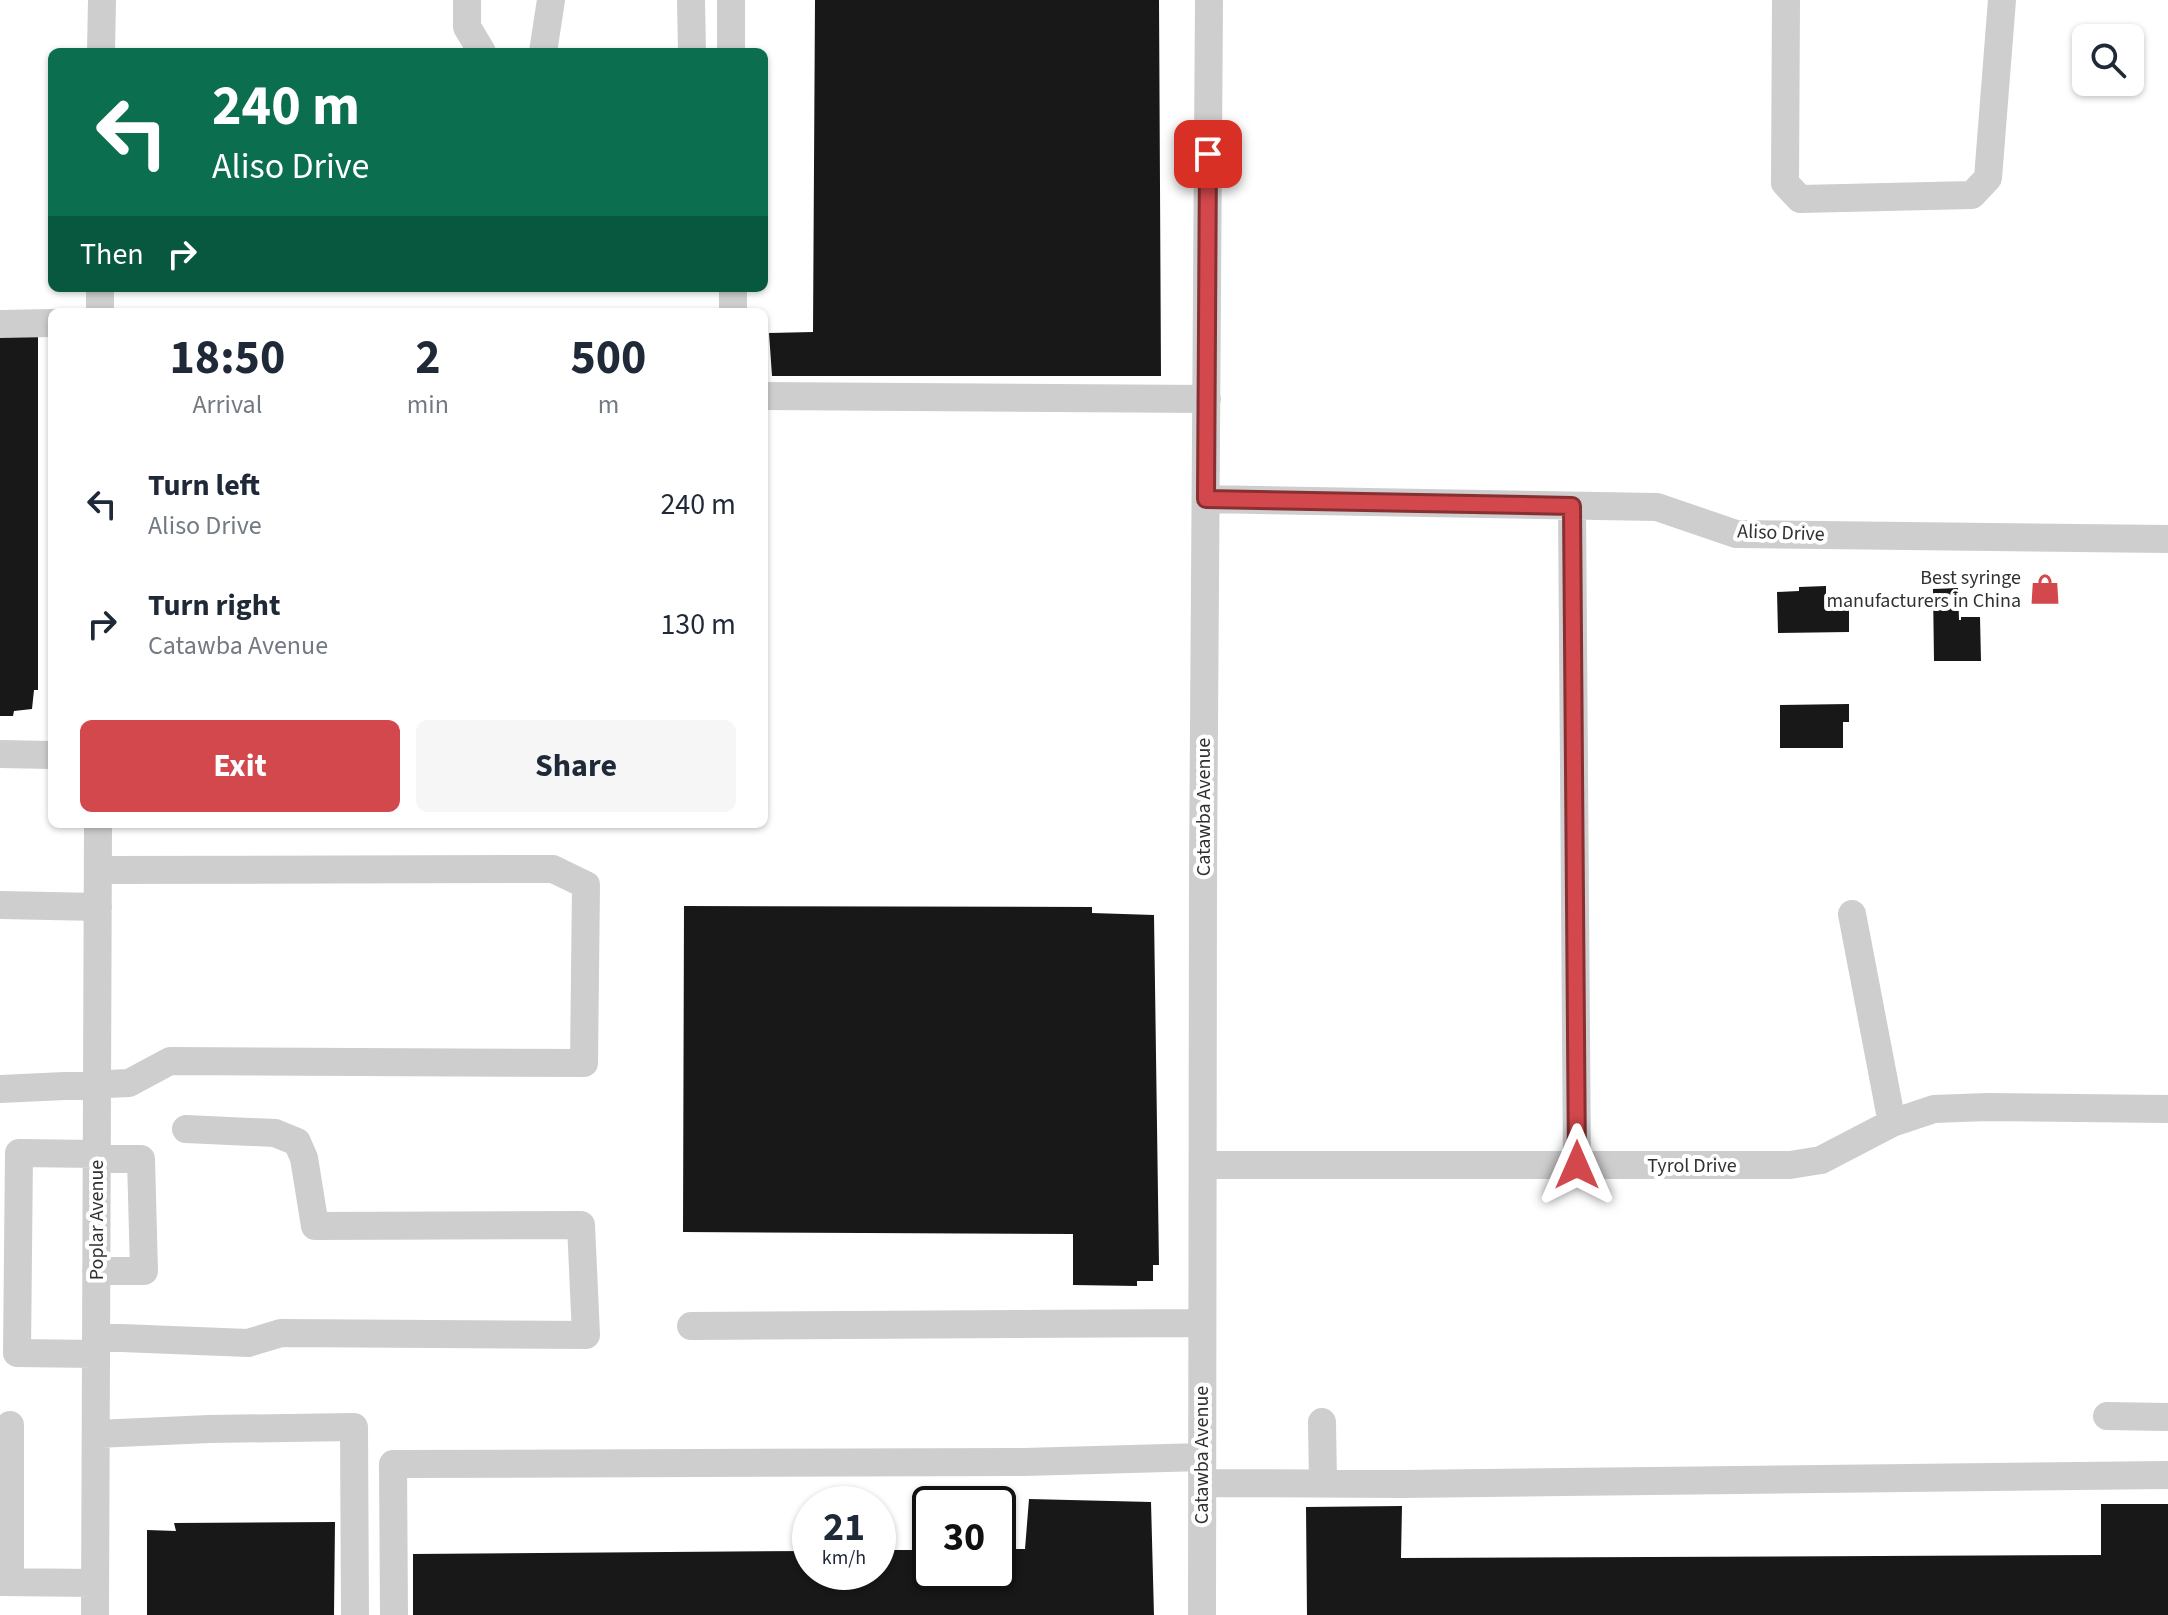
<!DOCTYPE html>
<html lang="en">
<head>
<meta charset="utf-8">
<style>
	:root { --surface:#fff; --page:#f6f6f7; --text:#1f2937; --muted:#747a83; --accent:#d2484c }
	body { margin:0; font-family:"Source Sans 3",sans-serif; background:var(--page); color:var(--text); height:100vh; display:flex; flex-direction:column; font-size:30px; white-space:nowrap }
	* { box-sizing:border-box; margin:0 }
	p { font-size:26px; color:var(--muted) }
	.icon { flex:none; width:44px; height:44px; fill:none; stroke:currentColor; stroke-width:2; stroke-linecap:round; stroke-linejoin:round }
	.map { position:relative; flex:1; overflow:hidden }
	.drawer { position:absolute; left:48px; top:308px; width:720px; height:520px; display:flex; flex-direction:column; background:var(--surface); border-radius:12px; box-shadow:0 2px 6px #0004 }
	.drawer>* { flex:none }
	.hud { position:absolute; left:48px; top:48px; width:720px; height:244px; border-radius:12px; box-shadow:0 2px 6px #0004; background:#0b6e4f; color:#fff; overflow:hidden }
	.controls { position:absolute; left:2072px; top:24px; display:grid; gap:16px }
	.controls a { display:grid; place-items:center; width:72px; height:72px; border-radius:12px; background:var(--surface); box-shadow:0 2px 6px #0004; font-size:40px }
	.speed { position:absolute; left:792px; top:1486px; display:flex; gap:16px; font-size:40px; font-weight:700; text-align:center }
	.speed>* { display:grid; place-content:center; width:104px; height:104px; border-radius:50%; background:var(--surface); box-shadow:0 2px 6px #0004; line-height:1 }
	.speed small { font-size:20px; font-weight:400 }
	.speed .limit { border:4px solid #111; border-radius:12px; background:#fff; color:#111 }
	.pin { position:absolute; display:grid; place-items:center; width:68px; height:68px; color:#fff; margin:-34px; border-radius:16px; box-shadow:0 4px 12px #0006 }
	.me { position:absolute; width:88px; margin:-44px; rotate:0deg; stroke-linejoin:round; filter:drop-shadow(0 0 6px #0008) }
	.turn { display:flex; align-items:center; gap:28px; height:168px; padding:0 32px; font-size:36px }
	.turn .icon { width:104px; height:104px; stroke-width:2.5 }
	.turn b { display:block; font-size:56px; line-height:68px }
	.then { display:flex; align-items:center; height:76px; padding:0 32px; background:#0003; gap:16px; font-size:30px }
	.eta { display:flex; justify-content:space-evenly; align-items:center; height:136px; text-align:center }
	.eta b { font-size:48px; font-weight:700; line-height:56px }
	.cta { display:flex; gap:16px; margin-top:auto; padding:16px 32px }
	.cta a { flex:1; height:92px; border-radius:12px; background:var(--accent); color:#fff; font-size:32px; font-weight:700; line-height:92px; text-align:center }
	.cta a+a { background:var(--page); color:var(--text) }
	ul { padding:0; list-style:none }
	li { display:flex; align-items:center; gap:24px; height:120px; padding:0 32px }
	li div { flex:1 }
	li b { display:block; font-size:30px }
	li em { font-style:normal }
	.map>svg:first-child { display:block }
	.building { fill:#181818 }
	.lines { fill:none; stroke-linecap:round; stroke-linejoin:round }
	.minor { stroke:#cecece; stroke-width:28 }
	.route-casing { stroke:#882f31; stroke-width:20 }
	.route { stroke:#d2484c; stroke-width:14 }
	.labels { text-anchor:middle; dominant-baseline:central; stroke-width:8; stroke-linejoin:round; paint-order:stroke }
	.street-label { font-size:20px; fill:#313131; stroke:#fff }
	.poi-label { font-size:20px; fill:#313131; stroke:#fff; text-anchor:end }
</style>
</head>
<body>
<div class="map">
<svg width="2168" height="1615" viewBox="0 0 2168 1615">
	<rect width="100%" height="100%" fill="#fff"/>
	<path class="building" d="M 815,0 L 1159,0 L 1161,376 L 772,376 L 769,333 L 813,332 Z
		M 0,336 L 38,336 L 38,690 L 34,690 L 32,709 L 14,711 L 13,716 L 0,716 Z
		M 1826,586 L 1826,604 L 1849,604 L 1849,632 L 1778,633 L 1777,592 L 1799,591 L 1799,587 Z
		M 1958,588 L 1959,620 L 1961,620 L 1961,617 L 1980,617 L 1981,661 L 1934,661 L 1933,589 Z
		M 1849,704 L 1849,722 L 1843,722 L 1843,748 L 1780,748 L 1780,705 Z
		M 684,906 L 1092,907 L 1092,913 L 1154,915 L 1159,1265 L 1153,1265 L 1153,1281 L 1137,1281 L 1137,1286 L 1073,1285 L 1073,1234 L 683,1232 Z
		M 1029,1499 L 1151,1502 L 1154,1615 L 413,1615 L 413,1554 L 810,1551 L 810,1572 L 878,1572 L 878,1550 L 930,1550 L 930,1572 L 998,1572 L 998,1549 L 1025,1549 Z
		M 2101,1504 L 2168,1504 L 2168,1615 L 1307,1615 L 1306,1507 L 1402,1506 L 1401,1558 L 2101,1555 Z
		M 335,1522 L 334,1615 L 147,1615 L 147,1530 L 176,1531 L 174,1523 Z"/>
	<g class="lines">
		<path class="minor" d="M 467,0 L 467,27 L 482,52
			M 691,0 L 692,52
			M 731,0 L 731,52
			M 1786,0 L 1785,183 L 1800,199 L 1972,195 L 1988,178 L 2002,0
			M 101,52 L 102,0
			M 543,52 L 551,0
			M 733,288 L 733,312
			M 100,312 L 100,288
			M 0,324 L 52,323
			M 764,396 L 1207,399
			M 1206,499 L 1657,507 L 1736,534 L 2168,539
			M 1572,506 L 1577,1165
			M 0,754 L 52,755
			M 0,905 L 98,907
			M 1852,914 L 1892,1123
			M 0,1089 L 129,1083 L 170,1061 L 584,1063 L 586,885 L 553,869 L 98,870
			M 1203,1165 L 1790,1165 L 1821,1160 L 1892,1123 L 1934,1109 L 1988,1107 L 2168,1109
			M 96,1271 L 144,1271 L 141,1159 L 97,1159
			M 691,1326 L 1202,1323
			M 96,1337 L 248,1343 L 281,1333 L 586,1335 L 581,1225 L 315,1226 L 304,1158 L 297,1142 L 275,1133 L 186,1129
			M 96,1354 L 17,1353 L 19,1153 L 97,1154
			M 2107,1416 L 2168,1417
			M 1322,1422 L 1323,1483
			M 10,1425 L 10,1582
			M 96,1434 L 209,1429 L 354,1427 L 355,1615
			M 1202,1483 L 1402,1484 L 2168,1475
			M 0,1582 L 95,1583
			M 95,1615 L 98,824
			M 394,1615 L 393,1464 L 1024,1462 L 1202,1457
			M 1202,1615 L 1203,872 L 1209,0"/>
	</g>
	<g class="lines">
		<defs>
			<path id="route" d="M 1208,154 L 1206,499 L 1572,506 L 1577,1165"/>
		</defs>
		<use href="#route" class="route-casing"/>
		<use href="#route" class="route"/>
	</g>
	<defs>
		<symbol id="shop-bare" viewBox="-9 -9 18 18"><path d="M-5-2.5h2.3a2.7 3.5 0 0 1 5.4 0H5L5.5 6h-11ZM-1.5-2.5h3a1.5 2.3 0 0 0-3 0Z" fill="#d2484c" stroke="#fff" stroke-width="2.5" paint-order="stroke"/></symbol>
	</defs>
	<g fill-rule="evenodd">
		<use href="#shop-bare" x="2023" y="567" width="44" height="44"/>
	</g>
	<g class="labels">
		<g class="street-label">
			<text transform="translate(1781 533) rotate(2)">Aliso Drive</text>
			<text transform="translate(1204 807) rotate(-90)">Catawba Avenue</text>
			<text x="1692" y="1166">Tyrol Drive</text>
			<text transform="translate(97 1220) rotate(-90)">Poplar Avenue</text>
			<text transform="translate(1202 1455) rotate(-90)">Catawba Avenue</text>
		</g>
		<g class="poi-label">
			<text x="2021" y="578">Best syringe<tspan x="2021" dy="23">manufacturers in China</tspan></text>
		</g>
	</g>
</svg>
<div class="controls">
<a><svg class="icon" aria-label="search" viewBox="0 0 24 24"><circle cx="10" cy="10" r="6"/><path d="M15 15l6 6"/></svg></a>
</div>
<div class="speed"><div>21<small>km/h</small></div><div class="limit">30</div></div>
<div class="pin" style="left:1208px;top:154px;background:#d93025"><svg class="icon" aria-label="arrive" viewBox="0 0 24 24"><path d="M6 21V4h12l-3 4 3 4H6"/></svg></div>
<svg class="me" style="left:1577px;top:1165px" viewBox="-20 -20 40 40"><path d="M0-17L14 15 0 8-14 15z" fill="#d2484c" stroke="#fff" stroke-width="4"/></svg>
<div class="hud">
<div class="turn"><svg class="icon" aria-label="left" viewBox="0 0 24 24"><path d="M17 20v-9H6M10 6l-5 5 5 5"/></svg><div><b>240 m</b>Aliso Drive</div></div>
<div class="then">Then<svg class="icon" aria-label="right" viewBox="0 0 24 24"><path d="M7 20v-9h11M14 6l5 5-5 5"/></svg></div>
</div>
<section class="drawer">
<div class="eta">
<div><b>18:50</b><p>Arrival</p></div>
<div><b>2</b><p>min</p></div>
<div><b>500</b><p>m</p></div>
</div>
<ul>
<li><svg class="icon" aria-label="left" viewBox="0 0 24 24"><path d="M17 20v-9H6M10 6l-5 5 5 5"/></svg><div><b>Turn left</b><p>Aliso Drive</p></div><em>240 m</em></li>
<li><svg class="icon" aria-label="right" viewBox="0 0 24 24"><path d="M7 20v-9h11M14 6l5 5-5 5"/></svg><div><b>Turn right</b><p>Catawba Avenue</p></div><em>130 m</em></li>
</ul>
<div class="cta"><a>Exit</a><a>Share</a></div>
</section>
</div>
</body>
</html>
